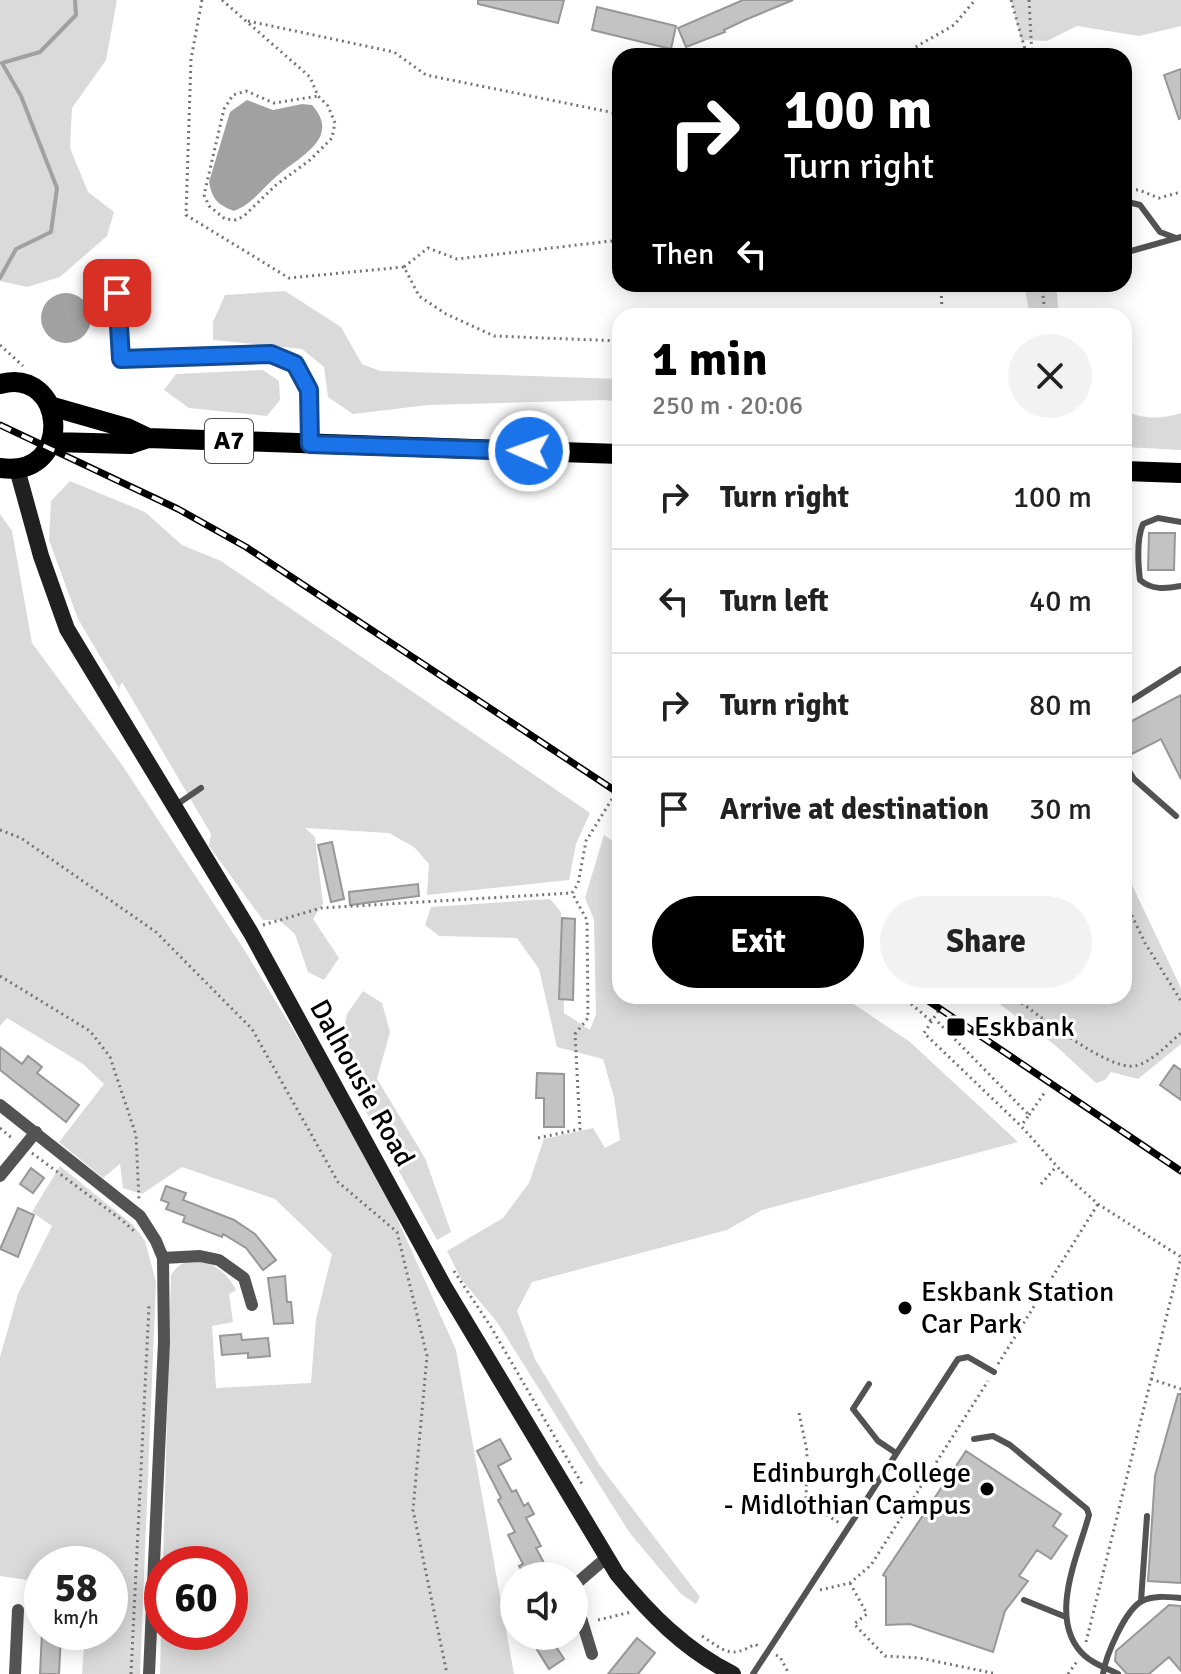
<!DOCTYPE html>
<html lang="en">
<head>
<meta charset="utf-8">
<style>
	:root { --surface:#fff; --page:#f2f2f2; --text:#222; --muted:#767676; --line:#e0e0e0; --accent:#000 }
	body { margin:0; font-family:Signika,sans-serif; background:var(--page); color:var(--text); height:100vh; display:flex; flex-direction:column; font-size:30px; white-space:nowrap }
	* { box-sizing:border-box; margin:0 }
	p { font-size:26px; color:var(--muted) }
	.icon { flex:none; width:44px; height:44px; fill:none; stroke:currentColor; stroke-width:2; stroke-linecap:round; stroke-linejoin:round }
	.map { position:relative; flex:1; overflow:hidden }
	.drawer { position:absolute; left:612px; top:308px; width:520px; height:696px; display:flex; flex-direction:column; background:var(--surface); border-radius:24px; box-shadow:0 4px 20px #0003 }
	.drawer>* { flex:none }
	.guide { position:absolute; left:612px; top:48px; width:520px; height:244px; border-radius:24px; box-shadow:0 4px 20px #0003; background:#000; color:#fff; overflow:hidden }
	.fabs { position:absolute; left:500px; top:1562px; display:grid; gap:16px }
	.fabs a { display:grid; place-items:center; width:88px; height:88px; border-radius:50%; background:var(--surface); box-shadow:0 4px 20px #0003; font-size:40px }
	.speed { position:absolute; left:24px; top:1546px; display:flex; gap:16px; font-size:40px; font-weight:700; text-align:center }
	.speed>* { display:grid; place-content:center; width:104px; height:104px; border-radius:50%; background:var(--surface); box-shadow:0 4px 20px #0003; line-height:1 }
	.speed small { font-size:20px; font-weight:400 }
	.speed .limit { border:12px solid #d22; background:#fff; color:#111 }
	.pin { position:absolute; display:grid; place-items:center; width:68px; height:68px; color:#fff; margin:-34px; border-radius:16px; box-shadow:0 4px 12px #0006 }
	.me { position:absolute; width:88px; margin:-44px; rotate:272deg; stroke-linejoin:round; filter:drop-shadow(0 0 6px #0008) }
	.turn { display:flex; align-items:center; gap:28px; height:168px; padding:0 40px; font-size:36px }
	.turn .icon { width:104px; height:104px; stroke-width:2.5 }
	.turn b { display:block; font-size:56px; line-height:68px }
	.then { display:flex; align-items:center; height:76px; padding:0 40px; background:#0003; gap:16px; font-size:30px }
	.round { display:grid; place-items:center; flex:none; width:84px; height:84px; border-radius:42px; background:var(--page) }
	.overview { display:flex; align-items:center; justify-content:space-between; height:136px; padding:0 40px }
	h1 { font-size:48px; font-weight:800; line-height:60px; color:var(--accent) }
	.action { display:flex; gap:16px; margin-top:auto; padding:16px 40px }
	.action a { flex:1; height:92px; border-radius:48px; background:var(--accent); color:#fff; font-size:32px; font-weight:800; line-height:92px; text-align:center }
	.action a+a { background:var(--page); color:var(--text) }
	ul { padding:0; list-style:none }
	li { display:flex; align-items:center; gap:24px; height:104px; padding:0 40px; border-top:2px solid var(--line) }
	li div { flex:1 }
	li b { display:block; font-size:30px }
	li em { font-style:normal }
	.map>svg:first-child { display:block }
	.green { fill:#dadada }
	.water { fill:#a1a1a1 }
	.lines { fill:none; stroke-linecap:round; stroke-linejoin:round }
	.stream { stroke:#a1a1a1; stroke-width:4 }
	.building { fill:#c3c3c3; stroke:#979797; stroke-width:2 }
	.path { stroke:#757575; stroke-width:3; stroke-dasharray:2 4; stroke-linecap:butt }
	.lane { stroke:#535353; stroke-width:6 }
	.street { stroke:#535353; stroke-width:12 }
	.secondary { stroke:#202020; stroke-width:16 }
	.primary { stroke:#000; stroke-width:20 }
	.rail-casing { stroke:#000; stroke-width:7 }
	.rail { stroke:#fff; stroke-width:4; stroke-dasharray:12; stroke-linecap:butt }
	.route-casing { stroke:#114b97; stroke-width:20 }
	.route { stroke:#1a73e8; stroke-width:14 }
	.poi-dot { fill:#000; stroke:#fff; stroke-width:3 }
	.labels { text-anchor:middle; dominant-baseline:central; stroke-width:6; stroke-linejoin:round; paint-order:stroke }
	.shield { fill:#fff; stroke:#4c4c4c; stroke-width:2 }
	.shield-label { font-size:26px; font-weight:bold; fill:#000 }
	.poi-label { font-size:28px; fill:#000; stroke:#fff; text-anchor:start }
	.street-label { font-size:28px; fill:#000; stroke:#fff }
</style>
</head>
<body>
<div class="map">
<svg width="1181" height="1674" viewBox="0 0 1181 1674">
	<rect width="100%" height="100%" fill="#fff"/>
	<path class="green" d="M 0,0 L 117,0 L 106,60 L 72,108 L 70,148 L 88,192 L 114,212 L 107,236 L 60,277 L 27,287 L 0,281 Z
		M 1011,0 L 1181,0 L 1181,26 L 1139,36 L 1077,26 L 1047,41 L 1021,40 Z
		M 1024,284 L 1056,284 L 1059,316 L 1030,316 Z
		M 285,291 L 341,327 L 362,364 L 380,371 L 620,379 L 620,402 L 604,400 L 428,405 L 353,414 L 328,397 L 324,367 L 302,349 L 213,340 L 213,322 L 225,295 Z
		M 263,370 L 279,381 L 280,400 L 267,416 L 189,408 L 164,390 L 176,374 Z
		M 1124,410 C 1142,420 1162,419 1181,413 L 1181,450 L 1124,447 Z
		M 70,481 L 145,512 L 182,545 L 221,561 L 590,813 L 576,844 L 569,880 L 427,895 L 429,864 L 414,847 L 389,833 L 305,828 L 315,837 L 323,903 L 313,919 L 339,958 L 324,980 L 308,972 L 295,934 L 279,920 L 263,920 L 209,846 L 211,834 L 122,682 L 119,688 L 78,619 L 49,540 L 51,501 Z
		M 0,514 L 12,531 L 32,643 L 120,762 L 245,951 L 367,1151 L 456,1350 L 514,1674 L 160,1674 L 162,1593 L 162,1632 L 230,1632 L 230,1564 L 163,1564 L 171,1275 C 189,1246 224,1265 236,1290 L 229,1294 L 233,1322 L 212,1326 L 216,1388 L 311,1383 L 316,1319 L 332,1254 L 275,1199 L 182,1167 L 142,1194 L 123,1188 L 120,1164 L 103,1178 L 59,1142 L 104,1084 L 83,1064 L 7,1018 L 0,1026 Z
		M 604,835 L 620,846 L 620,996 L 842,996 L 910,1042 L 1018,1142 L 762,1210 L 727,1230 L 532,1282 L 517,1311 L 535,1359 L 600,1466 L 700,1597 L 696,1604 L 681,1594 L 629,1532 L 497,1322 L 461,1279 L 447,1251 L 503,1218 L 529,1183 L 544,1139 L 593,1128 L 605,1148 L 620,1140 L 614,1097 L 603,1059 L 557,1047 L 539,969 L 517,938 L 439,936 L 425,925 L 431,907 L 550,899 L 561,912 L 564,1013 L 590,1030 L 596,1014 L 594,920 L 585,898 Z
		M 1124,868 L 1181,988 L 1181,1044 L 1138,1079 L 1111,1072 L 1105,1080 L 1096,1083 L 1056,1046 L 989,996 L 1124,996 Z
		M 363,991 L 382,1003 L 390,1032 L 377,1079 L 425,1158 L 451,1232 L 437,1240 L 338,1061 L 347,1014 Z
		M 60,1166 L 133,1225 L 145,1241 L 156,1282 L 140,1674 L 82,1674 L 85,1632 L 110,1632 L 110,1564 L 42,1564 L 42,1591 L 28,1580 L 0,1576 L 0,1357 L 18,1294 L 52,1226 L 32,1212 Z"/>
	<path class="water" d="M 247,100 L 273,110 L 302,104 L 312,105 C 342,138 299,157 277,176 C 262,188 253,204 234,211 C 218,205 212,199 209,182 L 230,112 Z
		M41 318a25 25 0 1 1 50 0a25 25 0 1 1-50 0Z"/>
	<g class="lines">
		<path class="stream" d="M 0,278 L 16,249 L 51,232 L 57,188 L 21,96 L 2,63 L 40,52 L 76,15 L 75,0"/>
	</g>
	<path class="building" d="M 478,0 L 564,0 L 558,23 L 478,4 Z
		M 743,0 L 793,0 L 745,20 L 724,30 L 725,32 L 686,47 L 678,28 Z
		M 597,7 L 676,26 L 671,49 L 592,30 Z
		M 1181,69 L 1181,118 L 1179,119 L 1164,75 Z
		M 1149,533 L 1175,533 L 1174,570 L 1148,570 Z
		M 1181,695 L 1181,779 L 1161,739 L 1128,756 L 1124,749 L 1124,725 Z
		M 332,842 L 344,899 L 331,902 L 318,845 Z
		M 418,884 L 419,896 L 350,905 L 349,892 Z
		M 562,918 L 575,919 L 573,1000 L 559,999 Z
		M 0,1047 L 22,1064 L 28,1056 L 42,1067 L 37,1073 L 79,1105 L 66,1122 L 0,1070 Z
		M 1174,1065 L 1181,1070 L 1181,1100 L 1160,1085 Z
		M 537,1073 L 564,1074 L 564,1127 L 544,1127 L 544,1098 L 536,1098 Z
		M 31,1168 L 44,1178 L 33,1193 L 20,1184 Z
		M 166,1186 L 186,1193 L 183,1200 L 234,1220 L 255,1234 L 276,1260 L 263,1270 L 246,1248 L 223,1234 L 222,1237 L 183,1222 L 185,1216 L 166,1209 L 169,1203 L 161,1200 Z
		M 18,1208 L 34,1215 L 18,1257 L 0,1249 Z
		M 285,1276 L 287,1302 L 291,1302 L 293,1323 L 274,1324 L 268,1278 Z
		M 241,1334 L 242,1340 L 268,1338 L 270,1356 L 248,1358 L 248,1353 L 222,1355 L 220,1336 Z
		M 1178,1394 L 1181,1394 L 1181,1583 L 1148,1581 L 1155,1476 Z
		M 500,1439 L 511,1459 L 498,1466 L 512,1492 L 516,1490 L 524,1506 L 528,1503 L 534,1514 L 526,1518 L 541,1546 L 536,1548 L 551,1576 L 525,1576 L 519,1566 L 523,1564 L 508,1535 L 515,1532 L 498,1500 L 501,1498 L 477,1451 Z
		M 966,1451 L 1061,1514 L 1053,1526 L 1067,1536 L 1051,1559 L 1037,1550 L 1019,1576 L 1028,1581 L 1005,1611 L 993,1652 L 910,1624 L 886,1625 L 886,1577 L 883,1575 Z
		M 33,1578 L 42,1578 L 42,1614 L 31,1613 Z
		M 1169,1605 L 1181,1606 L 1181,1671 L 1169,1657 L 1149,1674 L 1127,1674 L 1115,1661 L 1116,1651 Z
		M 42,1632 L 61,1632 L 59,1674 L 40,1674 Z
		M 637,1638 L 655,1653 L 638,1674 L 608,1674 Z
		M 551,1639 L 564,1659 L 549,1669 L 536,1648 Z"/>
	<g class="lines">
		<path class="path" d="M 202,0 L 191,59 L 186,215 L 289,278 L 404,267 L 419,296 L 446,314 L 494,336 L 620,341
			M 222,0 L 310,77 L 318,96 L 328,106 L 335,123 L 332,138 L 310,160 L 276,185 L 244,216 L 236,220 L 225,219 L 209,206 L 204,195 L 224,109 L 233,95 L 246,91 L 274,103 L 318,96
			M 1011,0 L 1027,56
			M 1029,0 L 1032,56
			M 248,21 L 394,52 L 426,75 L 620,114
			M 900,56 L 954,25 L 975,0
			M 1124,189 L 1139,190 L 1159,198 L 1181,192
			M 404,267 L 428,248 L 457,259 L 620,240
			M 941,284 L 942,311 L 969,316
			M 1042,284 L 1045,316
			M 927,316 L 942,311
			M 0,345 L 23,366
			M 0,830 L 21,838 L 156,932 L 252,1029 L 338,1182 L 397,1232 L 427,1356 L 413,1510 L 447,1674
			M 572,893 L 578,884 L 586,841 L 620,786
			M 1124,899 L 1145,943 L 1181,1001
			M 263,925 L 321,908 L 572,893
			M 0,976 L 90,1031 L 110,1057 L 136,1135 L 139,1200
			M 902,996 L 931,1021
			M 948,996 L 924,1033 L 1021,1126 L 1063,1173 L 1098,1204 L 1181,1257
			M 1012,996 C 1036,1013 1108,1071 1135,1066 C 1152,1062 1168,1044 1181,1033
			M 938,1022 L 1029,1115 L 1021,1126
			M 1029,1115 L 1045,1092
			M 0,1128 L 13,1139
			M 538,1138 L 580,1129 L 575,1034 L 588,1018 L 587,920 L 572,893
			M 32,1153 L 123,1221 L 134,1231
			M 1041,1184 L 1057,1166
			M 454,1271 L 491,1327 L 582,1484
			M 998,1364 L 1098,1204
			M 1151,1379 L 1181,1389
			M 799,1413 L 807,1451 L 806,1502 L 841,1524
			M 850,1583 L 867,1614 L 854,1624 L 885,1656 L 920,1658 L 997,1674
			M 820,1590 L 850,1583 L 871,1565 L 988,1381
			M 598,1620 L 631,1612
			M 702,1636 C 725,1651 730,1659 755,1644 L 758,1646
			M 1086,1642 L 1181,1258
			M 776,1655 L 780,1657 L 789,1674
			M 131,1674 L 149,1306
			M 1068,1674 L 1078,1660"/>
		<path class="lane" d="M 1124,201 L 1140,205 L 1160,232 L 1176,238
			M 1124,253 L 1181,237
			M 117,293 L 121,359 L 271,354 L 295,364 L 309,390 L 310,440
			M 1181,522 L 1158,518 L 1143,524 C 1136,540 1138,563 1140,580 C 1152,590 1165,589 1181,586
			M 1124,705 L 1181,669
			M 1124,763 L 1134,779 L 1176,816
			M 176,805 L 201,788
			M 869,1384 L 853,1409 L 878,1441 L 896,1453
			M 974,1439 L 993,1436 L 1010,1445 L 1087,1509 L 1089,1515 C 1078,1556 1046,1621 1085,1656 C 1095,1665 1107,1668 1118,1674
			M 1024,1600 L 1066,1617
			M 1141,1601 L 1147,1516
			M 753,1674 L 958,1359 L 968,1357 L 994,1372
			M 1103,1674 C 1106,1655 1125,1610 1142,1601 C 1153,1595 1169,1597 1181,1598"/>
		<path class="street" d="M 0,1105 L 140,1216 L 156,1241 L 163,1258 L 164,1342 L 149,1674
			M 0,1176 L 36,1132
			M 163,1258 L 200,1256 L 219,1260 L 244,1278 L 252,1305
			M 592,1654 L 574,1595 L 577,1583 L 606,1558
			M 15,1674 L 18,1610"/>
		<path class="secondary" d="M 17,469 L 41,556 L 67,629 L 251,933 L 444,1286 L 617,1574 C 650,1614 685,1650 733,1674"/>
		<path class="primary" d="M 0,384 C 66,366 76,479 0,468
			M 50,406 L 127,428 L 148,438
			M 52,442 L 130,444 L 148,438 L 620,454
			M 1124,471 L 1181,473"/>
		<defs>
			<path id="rail" d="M 0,425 L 178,509 L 246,547 L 620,794
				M 921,996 L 1181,1171"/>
		</defs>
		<use href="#rail" class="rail-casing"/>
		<use href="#rail" class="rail"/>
	</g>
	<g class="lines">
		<defs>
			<path id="route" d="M 117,293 L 121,359 L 271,354 L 295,364 L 309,390 L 310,444 L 529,451"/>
		</defs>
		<use href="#route" class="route-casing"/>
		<use href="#route" class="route"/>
	</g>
	<g class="poi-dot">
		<rect x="946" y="1017" width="20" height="20" rx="4"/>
		<circle cx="905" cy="1308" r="8"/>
		<circle cx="987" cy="1489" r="8"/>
	</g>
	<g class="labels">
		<rect class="shield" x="205" y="419" width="48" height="44" rx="6"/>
		<g class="shield-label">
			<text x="229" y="441">A7</text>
		</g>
		<g class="poi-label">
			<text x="974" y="1027">Eskbank</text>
			<text x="921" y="1292">Eskbank Station<tspan x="921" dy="32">Car Park</tspan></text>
			<text x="971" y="1473" text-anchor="end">Edinburgh College<tspan x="971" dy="32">- Midlothian Campus</tspan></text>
		</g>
		<g class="street-label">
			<text transform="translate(362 1083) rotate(61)">Dalhousie Road</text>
		</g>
	</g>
</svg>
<div class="fabs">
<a><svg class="icon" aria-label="sound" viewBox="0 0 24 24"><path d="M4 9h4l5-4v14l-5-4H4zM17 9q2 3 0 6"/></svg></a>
</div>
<div class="speed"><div>58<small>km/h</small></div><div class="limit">60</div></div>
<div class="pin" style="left:117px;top:293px;background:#d93025"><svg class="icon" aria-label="arrive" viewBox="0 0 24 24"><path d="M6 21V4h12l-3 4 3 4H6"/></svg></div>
<svg class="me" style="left:529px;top:451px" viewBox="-20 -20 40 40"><circle r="17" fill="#1a73e8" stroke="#fff" stroke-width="3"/><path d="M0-11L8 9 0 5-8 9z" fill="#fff"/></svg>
<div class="guide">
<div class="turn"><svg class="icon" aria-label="right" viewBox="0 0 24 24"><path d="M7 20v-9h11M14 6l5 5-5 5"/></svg><div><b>100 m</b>Turn right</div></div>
<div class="then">Then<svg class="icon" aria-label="left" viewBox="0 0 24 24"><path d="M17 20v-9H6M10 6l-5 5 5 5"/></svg></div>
</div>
<section class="drawer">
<div class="overview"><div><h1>1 min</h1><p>250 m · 20:06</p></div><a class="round"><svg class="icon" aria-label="close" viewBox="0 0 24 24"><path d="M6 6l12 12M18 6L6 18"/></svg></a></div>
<ul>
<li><svg class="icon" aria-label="right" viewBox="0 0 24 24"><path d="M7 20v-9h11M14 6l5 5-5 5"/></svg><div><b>Turn right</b></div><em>100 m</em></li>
<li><svg class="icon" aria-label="left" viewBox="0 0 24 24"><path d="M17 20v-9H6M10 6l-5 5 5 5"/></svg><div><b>Turn left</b></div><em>40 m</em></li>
<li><svg class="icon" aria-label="right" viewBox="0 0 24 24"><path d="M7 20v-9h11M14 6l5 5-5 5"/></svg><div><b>Turn right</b></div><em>80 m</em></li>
<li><svg class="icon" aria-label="arrive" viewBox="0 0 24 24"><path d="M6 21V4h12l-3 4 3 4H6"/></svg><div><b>Arrive at destination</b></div><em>30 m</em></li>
</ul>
<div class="action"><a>Exit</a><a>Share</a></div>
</section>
</div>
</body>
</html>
